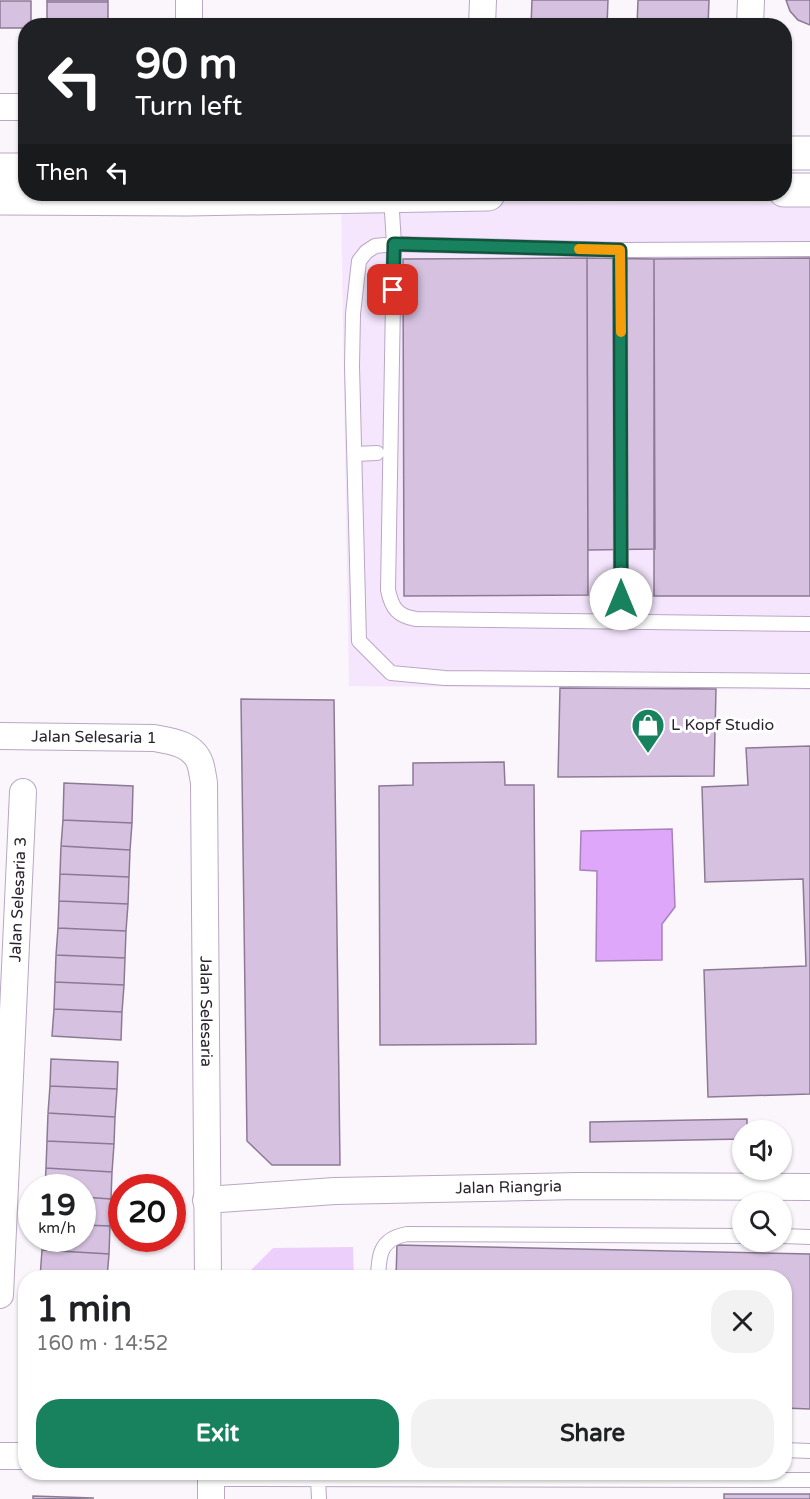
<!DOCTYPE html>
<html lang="en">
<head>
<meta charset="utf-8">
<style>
	:root { --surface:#fff; --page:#f2f2f2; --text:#202124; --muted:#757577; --accent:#18825e }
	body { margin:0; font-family:"Varela Round",sans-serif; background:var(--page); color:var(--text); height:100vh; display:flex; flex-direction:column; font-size:22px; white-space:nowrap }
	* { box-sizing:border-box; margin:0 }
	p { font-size:20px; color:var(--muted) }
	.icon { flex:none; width:33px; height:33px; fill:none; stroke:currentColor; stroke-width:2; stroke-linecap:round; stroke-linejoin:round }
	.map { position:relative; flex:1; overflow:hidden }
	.details { position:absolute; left:18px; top:1270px; width:774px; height:210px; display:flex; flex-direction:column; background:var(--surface); border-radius:24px; box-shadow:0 2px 4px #0004 }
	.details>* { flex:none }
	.top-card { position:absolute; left:18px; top:18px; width:774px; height:183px; border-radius:24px; box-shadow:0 2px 4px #0004; background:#202124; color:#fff; overflow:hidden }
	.controls { position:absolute; left:732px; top:1120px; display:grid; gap:12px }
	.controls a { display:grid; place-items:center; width:60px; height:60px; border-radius:50%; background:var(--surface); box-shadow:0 2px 4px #0004; font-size:30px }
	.speed { position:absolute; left:18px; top:1174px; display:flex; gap:12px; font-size:30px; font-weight:700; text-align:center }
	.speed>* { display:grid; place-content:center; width:78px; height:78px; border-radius:50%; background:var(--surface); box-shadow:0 2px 4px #0004; line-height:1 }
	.speed small { font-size:15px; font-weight:400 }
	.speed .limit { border:9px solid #d22; background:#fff; color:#111 }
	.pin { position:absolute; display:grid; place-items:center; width:51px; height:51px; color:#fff; margin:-26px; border-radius:12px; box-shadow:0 3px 9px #0006 }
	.me { position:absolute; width:66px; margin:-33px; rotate:0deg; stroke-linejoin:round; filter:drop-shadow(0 0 4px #0008) }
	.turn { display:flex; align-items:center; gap:21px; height:126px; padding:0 18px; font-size:27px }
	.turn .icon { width:78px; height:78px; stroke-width:2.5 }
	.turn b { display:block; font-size:42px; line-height:51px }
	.then { display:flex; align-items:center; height:57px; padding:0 18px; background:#0003; gap:12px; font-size:22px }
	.round { display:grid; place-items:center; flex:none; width:63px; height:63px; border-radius:24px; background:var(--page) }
	.head { display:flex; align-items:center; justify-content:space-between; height:102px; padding:0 18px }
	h1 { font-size:36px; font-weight:800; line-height:45px }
	.button { display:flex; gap:12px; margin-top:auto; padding:12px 18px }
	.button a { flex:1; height:69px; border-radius:24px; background:var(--accent); color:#fff; font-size:24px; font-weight:800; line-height:69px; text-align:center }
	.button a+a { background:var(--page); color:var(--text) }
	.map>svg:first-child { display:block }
	.built { fill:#f5e6fd }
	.green { fill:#eccffb }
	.water { fill:#dea7f9; stroke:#a880bc; stroke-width:1.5 }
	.building { fill:#d6c2e0; stroke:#8c7a95; stroke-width:1.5 }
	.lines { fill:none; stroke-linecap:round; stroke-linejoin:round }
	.service-casing { stroke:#baa7c4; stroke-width:16 }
	.minor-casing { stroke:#baa7c4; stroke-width:28 }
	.tertiary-casing { stroke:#baa7c4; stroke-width:35 }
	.service { stroke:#fff; stroke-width:14 }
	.minor { stroke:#fff; stroke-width:26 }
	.tertiary { stroke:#fff; stroke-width:33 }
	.route-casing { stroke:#10543d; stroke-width:15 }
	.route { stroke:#18825e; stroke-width:10 }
	.slow { stroke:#f59e0b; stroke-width:10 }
	.labels { text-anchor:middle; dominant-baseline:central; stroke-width:6; stroke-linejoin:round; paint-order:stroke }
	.poi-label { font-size:16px; fill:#2b242f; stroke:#fff; text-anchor:start }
	.street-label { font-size:16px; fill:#2b242f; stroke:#fff }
</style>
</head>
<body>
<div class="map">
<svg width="810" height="1499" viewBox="0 0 810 1499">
	<rect width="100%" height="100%" fill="#faf6fc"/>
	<path class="built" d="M 341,201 L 810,204 L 810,690 L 349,686 Z"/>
	<path class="green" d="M 353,1247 L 354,1278 L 249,1278 L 248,1273 L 273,1248 Z"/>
	<path class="water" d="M 672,829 L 675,907 L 662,924 L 662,960 L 596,961 L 597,871 L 580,870 L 581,831 Z"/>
	<path class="building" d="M 47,0 L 108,0 L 108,2 L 47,2 Z
		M 532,0 L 608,0 L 607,26 L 531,26 Z
		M 638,0 L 709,0 L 708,26 L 637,26 Z
		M 786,0 L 810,0 L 810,25 L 798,20 L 790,11 Z
		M 0,1 L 31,1 L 31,26 L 26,26 L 26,28 L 0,28 Z
		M 47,2 L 108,2 L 108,26 L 47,26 Z
		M 587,258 L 588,595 L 404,596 L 403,259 Z
		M 587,258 L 654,259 L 655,549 L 588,550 Z
		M 810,258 L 810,596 L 654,596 L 654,259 Z
		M 560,688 L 716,689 L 714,776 L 558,777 Z
		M 241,699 L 334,700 L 340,1165 L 272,1165 L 247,1141 Z
		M 810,746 L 810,1094 L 708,1097 L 704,970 L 806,966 L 803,879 L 705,882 L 702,787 L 748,785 L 746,748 Z
		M 504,762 L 505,785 L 534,785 L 536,1044 L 380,1045 L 379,786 L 413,785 L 413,763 Z
		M 64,783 L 133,786 L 132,823 L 63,820 Z
		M 63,820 L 132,823 L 130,850 L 61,846 Z
		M 61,846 L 130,850 L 129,877 L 60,874 Z
		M 60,874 L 129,877 L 128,904 L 59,901 Z
		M 59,901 L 128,904 L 126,931 L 58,928 Z
		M 58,928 L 126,931 L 125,958 L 56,955 Z
		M 56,955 L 125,958 L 124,985 L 55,982 Z
		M 55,982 L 124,985 L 122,1012 L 54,1009 Z
		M 54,1009 L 122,1012 L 121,1040 L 52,1036 Z
		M 51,1059 L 118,1062 L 117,1089 L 50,1086 Z
		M 50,1086 L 117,1089 L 115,1117 L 48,1113 Z
		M 48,1113 L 115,1117 L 114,1144 L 47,1141 Z
		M 747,1119 L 747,1131 L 742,1131 L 742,1139 L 590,1142 L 590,1122 Z
		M 47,1141 L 114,1144 L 112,1172 L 46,1168 Z
		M 46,1168 L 112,1172 L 111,1199 L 82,1197 L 82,1188 L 45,1188 Z
		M 82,1197 L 111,1199 L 110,1226 L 82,1225 Z
		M 82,1225 L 110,1226 L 109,1254 L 42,1250 L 42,1239 L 82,1239 Z
		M 397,1245 L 810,1254 L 810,1409 L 784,1408 L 784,1278 L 396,1278 Z
		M 42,1250 L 109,1254 L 107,1278 L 40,1278 Z
		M 724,1494 L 810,1494 L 810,1499 L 724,1499 Z
		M 33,1496 L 94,1498 L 33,1499 Z"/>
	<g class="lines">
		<defs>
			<path id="service" d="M 391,196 L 394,244 L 375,246 L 366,252 L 359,261 L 353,314 L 352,366 L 359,641 L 391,673 L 445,678 L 810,681
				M 810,249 L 620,250 L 394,244 L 388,590 C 392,609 398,616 416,619 L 810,624
				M 620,250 L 621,622
				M 355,454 L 377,453
				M 782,1236 L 810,1237
				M 378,1278 C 379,1254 380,1239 407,1234 L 742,1236
				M 784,1450 L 810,1451
				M 211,1479 L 810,1480
				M 318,1479 L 319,1499"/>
			<g id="minor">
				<path d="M 189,0 L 189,26"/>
				<path d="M 482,26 L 483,0"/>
				<path d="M 750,26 L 751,0"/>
				<path d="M 0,107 L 26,107"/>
				<path id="s1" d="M 0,736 L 154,738 C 172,741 193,744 200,763 C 202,769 203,777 204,783 L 208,1278"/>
				<path id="s2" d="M 206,1200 L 335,1191 L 578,1186 L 810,1187"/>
				<path id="s3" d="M 0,1295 L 23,792"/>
				<path d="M 0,1456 L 26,1456"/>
				<path d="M 211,1473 L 211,1499"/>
			</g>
			<path id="tertiary" d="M 784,153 L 810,153
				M 0,170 L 26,170
				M 784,190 L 810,190
				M 0,198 L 188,199 L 488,194"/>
		</defs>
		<use href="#service" class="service-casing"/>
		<use href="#minor" class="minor-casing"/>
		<use href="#tertiary" class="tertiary-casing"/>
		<use href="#service" class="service"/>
		<use href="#minor" class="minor"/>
		<use href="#tertiary" class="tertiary"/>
	</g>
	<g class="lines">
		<defs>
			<path id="route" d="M 393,290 L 394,244 L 620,250 L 621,599"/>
		</defs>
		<use href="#route" class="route-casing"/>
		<use href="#route" class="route"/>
		<path class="slow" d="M 579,249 L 620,250 L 621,332"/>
	</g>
	<defs>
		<symbol id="shop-pin" viewBox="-11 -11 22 30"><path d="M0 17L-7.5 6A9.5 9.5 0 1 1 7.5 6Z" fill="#18825e" stroke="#fff"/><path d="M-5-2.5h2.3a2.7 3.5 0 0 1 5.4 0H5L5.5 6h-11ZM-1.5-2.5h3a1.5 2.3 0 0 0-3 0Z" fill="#fff"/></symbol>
	</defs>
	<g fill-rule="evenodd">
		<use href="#shop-pin" x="629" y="706" width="38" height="52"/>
	</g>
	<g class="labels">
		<g class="poi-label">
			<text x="671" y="725">L Kopf Studio</text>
		</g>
		<g class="street-label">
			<text stroke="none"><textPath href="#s1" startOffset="94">Jalan Selesaria 1</textPath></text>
			<text stroke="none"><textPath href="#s3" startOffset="396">Jalan Selesaria 3</textPath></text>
			<text stroke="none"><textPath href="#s1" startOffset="458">Jalan Selesaria</textPath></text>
			<text stroke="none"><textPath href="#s2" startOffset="303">Jalan Riangria</textPath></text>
		</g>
	</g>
</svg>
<div class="controls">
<a><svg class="icon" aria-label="sound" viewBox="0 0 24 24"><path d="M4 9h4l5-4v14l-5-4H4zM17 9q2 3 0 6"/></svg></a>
<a><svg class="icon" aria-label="search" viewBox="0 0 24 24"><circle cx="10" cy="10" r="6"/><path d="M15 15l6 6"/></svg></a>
</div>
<div class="speed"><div>19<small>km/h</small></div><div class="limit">20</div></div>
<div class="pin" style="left:393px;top:290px;background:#d93025"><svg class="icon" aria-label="arrive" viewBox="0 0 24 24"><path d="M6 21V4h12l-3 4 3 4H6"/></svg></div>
<svg class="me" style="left:621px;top:599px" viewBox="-20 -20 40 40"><circle r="19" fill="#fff"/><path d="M0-13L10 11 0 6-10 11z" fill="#18825e"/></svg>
<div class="top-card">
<div class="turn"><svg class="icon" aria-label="left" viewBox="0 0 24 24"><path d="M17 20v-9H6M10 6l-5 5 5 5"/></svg><div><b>90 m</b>Turn left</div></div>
<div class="then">Then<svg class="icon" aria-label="left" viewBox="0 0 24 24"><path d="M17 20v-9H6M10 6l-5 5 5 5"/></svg></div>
</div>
<section class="details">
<div class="head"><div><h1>1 min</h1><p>160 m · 14:52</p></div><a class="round"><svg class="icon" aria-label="close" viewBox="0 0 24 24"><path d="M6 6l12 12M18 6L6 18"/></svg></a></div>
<div class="button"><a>Exit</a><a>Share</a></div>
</section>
</div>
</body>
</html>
